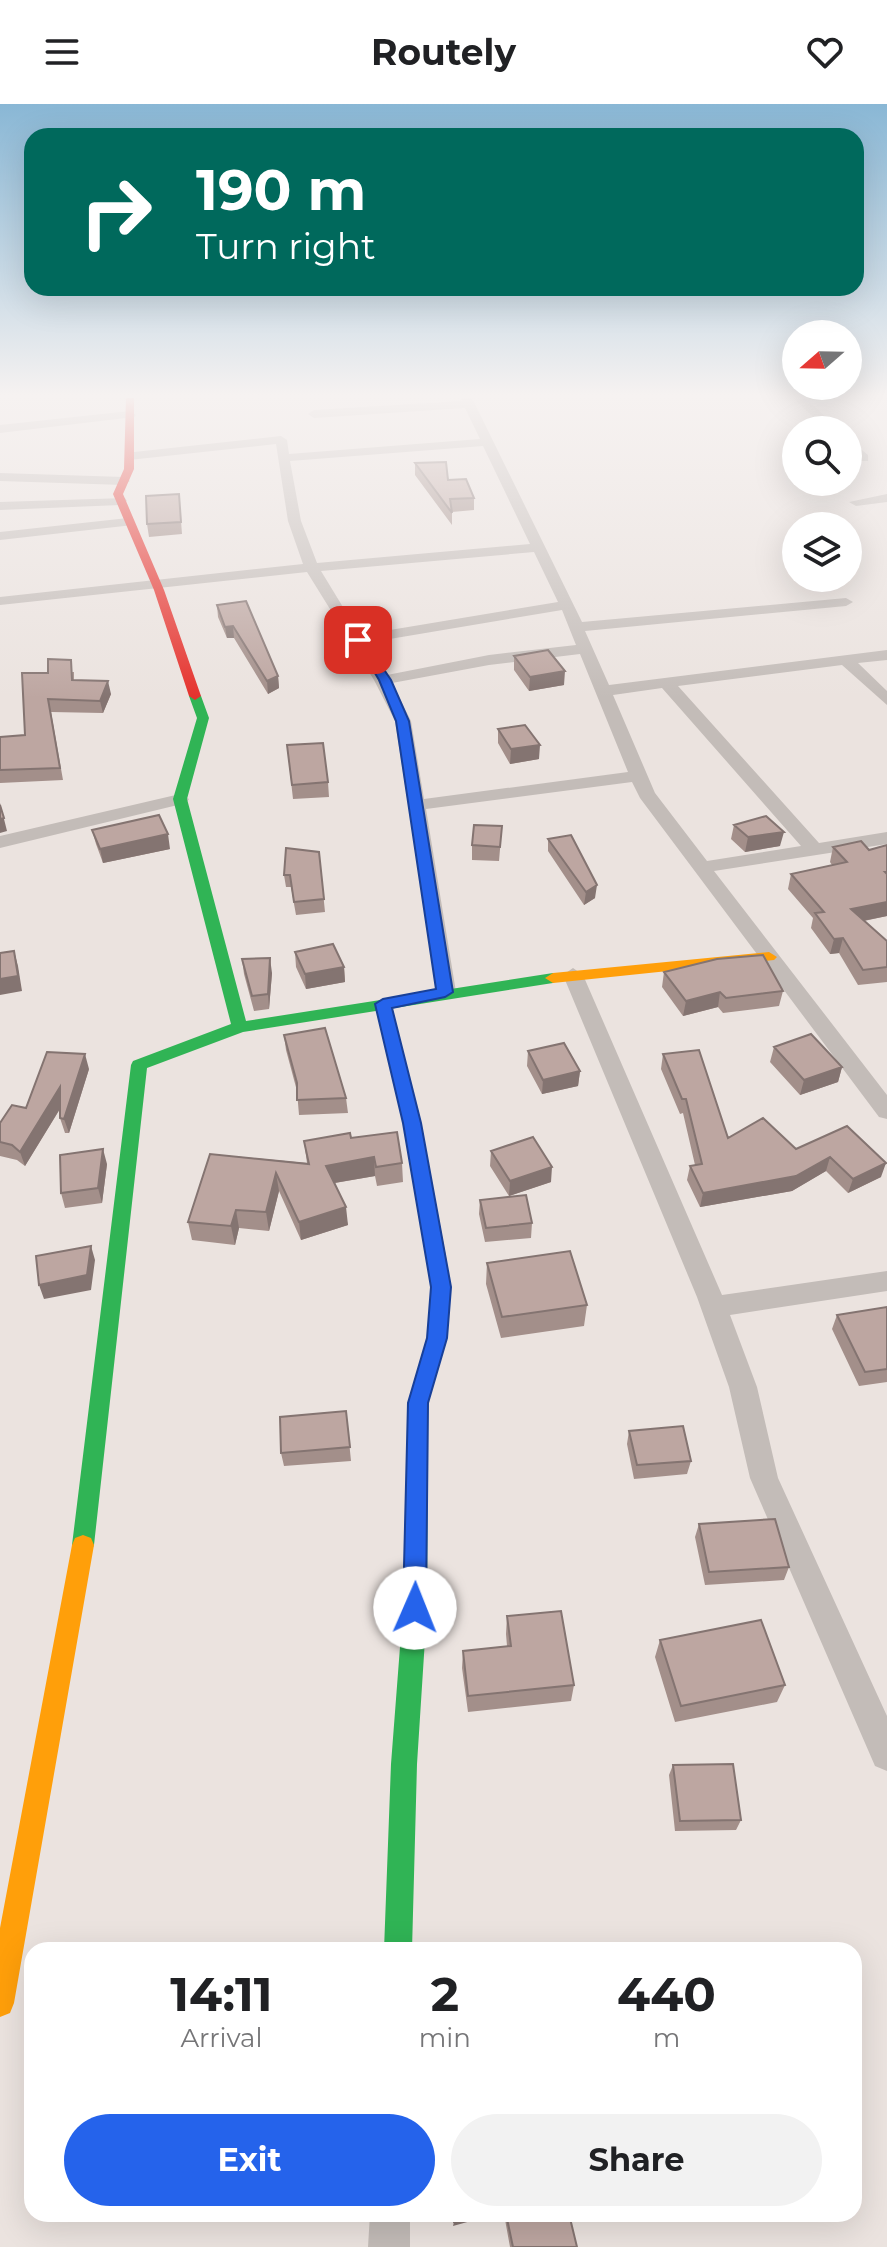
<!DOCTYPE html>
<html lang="en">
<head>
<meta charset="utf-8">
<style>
	:root { --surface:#fff; --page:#f2f2f2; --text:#202124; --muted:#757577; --accent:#2563eb }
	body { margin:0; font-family:Montserrat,sans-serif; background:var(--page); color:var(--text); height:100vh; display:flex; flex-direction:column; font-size:30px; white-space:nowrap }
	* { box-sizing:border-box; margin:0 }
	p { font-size:26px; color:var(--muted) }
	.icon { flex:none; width:44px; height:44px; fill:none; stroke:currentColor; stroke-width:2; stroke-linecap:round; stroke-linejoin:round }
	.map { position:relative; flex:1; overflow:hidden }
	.sheet { position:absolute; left:24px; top:1838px; width:838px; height:280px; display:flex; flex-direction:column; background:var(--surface); border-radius:24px; box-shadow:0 8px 32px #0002 }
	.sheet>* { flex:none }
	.guide { position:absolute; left:24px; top:24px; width:840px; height:168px; border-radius:24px; box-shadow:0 8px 32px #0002; background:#00695c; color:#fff; overflow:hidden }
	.needle { width:52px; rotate:250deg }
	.fabs { position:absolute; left:782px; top:216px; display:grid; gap:16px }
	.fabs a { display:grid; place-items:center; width:80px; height:80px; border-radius:50%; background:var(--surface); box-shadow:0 8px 32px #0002; font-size:40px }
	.pin { position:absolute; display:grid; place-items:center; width:68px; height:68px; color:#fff; margin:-34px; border-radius:16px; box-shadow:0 4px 12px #0006 }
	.me { position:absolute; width:88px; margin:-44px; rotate:1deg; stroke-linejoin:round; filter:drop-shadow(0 0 6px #0008) }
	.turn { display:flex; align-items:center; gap:28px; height:168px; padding:0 40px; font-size:36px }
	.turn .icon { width:104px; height:104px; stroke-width:2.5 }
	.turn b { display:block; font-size:56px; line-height:68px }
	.eta { display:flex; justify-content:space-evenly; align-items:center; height:136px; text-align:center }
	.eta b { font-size:48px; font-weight:700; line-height:56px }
	.action { display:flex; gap:16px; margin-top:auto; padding:16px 40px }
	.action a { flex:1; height:92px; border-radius:48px; background:var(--accent); color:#fff; font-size:32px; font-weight:700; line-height:92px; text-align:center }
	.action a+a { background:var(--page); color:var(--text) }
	header { display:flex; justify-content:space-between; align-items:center; height:104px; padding:0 40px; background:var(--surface); font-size:36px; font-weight:700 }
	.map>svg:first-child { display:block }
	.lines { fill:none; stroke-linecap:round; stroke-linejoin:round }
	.street { fill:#c3bcb8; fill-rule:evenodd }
	.fast { fill:#30b455; fill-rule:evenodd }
	.slow { fill:#ff9f0a; fill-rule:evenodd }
	.jam { fill:#e5322d; fill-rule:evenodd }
	.wall { fill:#a38f8a }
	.shaded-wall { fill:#847471 }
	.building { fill:#bda6a1; stroke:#847471; stroke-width:2 }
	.route { fill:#2563eb; stroke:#184099; stroke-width:2 }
</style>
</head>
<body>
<header><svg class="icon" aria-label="menu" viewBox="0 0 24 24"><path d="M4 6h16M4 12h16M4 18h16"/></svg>Routely<svg class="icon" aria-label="heart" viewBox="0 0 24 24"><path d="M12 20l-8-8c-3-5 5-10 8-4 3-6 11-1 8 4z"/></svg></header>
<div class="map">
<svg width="887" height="2143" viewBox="0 0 887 2143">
	<rect width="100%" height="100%" fill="#ebe3df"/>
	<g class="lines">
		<path class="street" d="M 461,294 L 472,294 L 582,518 L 846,494 L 853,498 L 846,502 L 585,527 L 609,581 L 887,546 L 887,556 L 858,559 L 887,587 L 887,601 L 842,561 L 678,582 L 819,739 L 887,728 L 887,740 L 714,767 L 887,991 L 887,1015 L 879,1013 L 640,694 L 632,678 L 426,705 L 456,888 L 452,893 L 438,893 L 395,617 L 374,576 L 307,468 L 0,501 L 0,493 L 303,460 L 288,417 L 276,340 L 129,356 L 125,355 L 125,349 L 281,332 L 287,336 L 289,350 L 480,335 L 465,304 L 314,314 L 308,310 L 314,306 L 462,297 ZM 483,342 L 530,440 L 317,459 L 301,417 L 290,357 ZM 534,448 L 558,498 L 360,531 L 321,467 ZM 562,506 L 576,541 L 489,551 L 387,571 L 366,539 ZM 580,550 L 628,668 L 424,695 L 411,617 L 392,579 L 489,561 ZM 662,584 L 801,742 L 707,757 L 655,689 L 613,591 Z
			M 793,294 L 805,294 L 840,326 L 827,326 Z
			M 130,307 L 136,311 L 134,313 L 0,329 L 0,321 Z
			M 848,335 L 868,351 L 868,357 L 860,357 L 848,346 Z
			M 0,369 L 124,373 L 130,377 L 124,381 L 0,377 Z
			M 887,390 L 887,398 L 856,402 L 849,398 Z
			M 125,394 L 127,397 L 120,401 L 0,406 L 0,398 Z
			M 128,414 L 133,415 L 133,421 L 0,436 L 0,428 Z
			M 180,690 L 189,695 L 186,699 L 0,744 L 0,732 Z
			M 573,864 L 583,871 L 722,1191 L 887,1167 L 887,1187 L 730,1211 L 757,1283 L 778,1374 L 887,1612 L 887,1667 L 875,1662 L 750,1374 L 729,1283 L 697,1193 L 563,871 Z
			M 370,2110 L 410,2110 L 410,2143 L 368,2143 Z"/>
		<path class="fast" d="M 195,588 L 201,592 L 209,614 L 187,695 L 246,917 L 553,869 L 561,874 L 553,879 L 243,928 L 147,964 L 94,1441 L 91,1448 L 83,1451 L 75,1448 L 72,1441 L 131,961 L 133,957 L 231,920 L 173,695 L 197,614 L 189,592 Z
			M 437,1151 L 444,1153 L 451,1183 L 447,1234 L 428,1299 L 427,1504 L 417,1660 L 412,1846 L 384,1846 L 391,1660 L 403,1504 L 408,1299 L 427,1234 L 431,1183 L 427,1158 L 430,1153 Z"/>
		<path class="slow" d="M 769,848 L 777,853 L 774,856 L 553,879 L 545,874 L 553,869 Z
			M 383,895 L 391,900 L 421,1019 L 447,1158 L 444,1163 L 430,1163 L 427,1158 L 403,1019 L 375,900 Z
			M 83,1431 L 91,1434 L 94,1441 L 14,1899 L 10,1909 L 0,1913 L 0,1824 L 72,1441 L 75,1434 Z"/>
		<path class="jam" d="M 126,294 L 134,294 L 134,365 L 123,390 L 164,486 L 201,592 L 195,596 L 189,592 L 154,486 L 113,390 L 124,365 Z"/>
	</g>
	<path class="wall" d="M 415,359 L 448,376 L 474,394 L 474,406 L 452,408 L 452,421 L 415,371 Z
		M 179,390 L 182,430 L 149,433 L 147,420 Z
		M 217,501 L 278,572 L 279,584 L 268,590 L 234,534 L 227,534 L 218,513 Z
		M 514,552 L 564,581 L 529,587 L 514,566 Z
		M 74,568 L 74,576 L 111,590 L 103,609 L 51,608 L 63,676 L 0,679 L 0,633 L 25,631 L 22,569 Z
		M 498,625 L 539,655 L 510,660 L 498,639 Z
		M 287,641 L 328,678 L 329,693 L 293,695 Z
		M 734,721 L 780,742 L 745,748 L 731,735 Z
		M 502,722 L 499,757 L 472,756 L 472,741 Z
		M 92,726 L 170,745 L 103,759 L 96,740 Z
		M 548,735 L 595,794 L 584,801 L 548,747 Z
		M 861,737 L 887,812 L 864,817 L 887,837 L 887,878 L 858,881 L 839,849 L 830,850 L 811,824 L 813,814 L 788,785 L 791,770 L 832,761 L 830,758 L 833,743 Z
		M 319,748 L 325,808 L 296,811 L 291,783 L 286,783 L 284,771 Z
		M 295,848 L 344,863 L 345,878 L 306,885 L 296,863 Z
		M 242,855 L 272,869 L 269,905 L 254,907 L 244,870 Z
		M 664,868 L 783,887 L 779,902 L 723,909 L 718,903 L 683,912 L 662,883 Z
		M 284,931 L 346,994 L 348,1009 L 299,1011 L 297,987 L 286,946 Z
		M 774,943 L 842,963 L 838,978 L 800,991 L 770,958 Z
		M 528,947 L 580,967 L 578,982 L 542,990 L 527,962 Z
		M 663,950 L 728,1034 L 796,1045 L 847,1022 L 881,1073 L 848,1089 L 826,1067 L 792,1087 L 700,1103 L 687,1076 L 690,1062 L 695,1061 L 683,1009 L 680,1010 L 661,965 Z
		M 89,965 L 69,1029 L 65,1029 L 60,1014 L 60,1005 L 25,1062 L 17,1056 L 0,1052 L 0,1019 Z
		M 351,1034 L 402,1059 L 403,1078 L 377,1082 L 375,1072 L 335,1079 L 348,1121 L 301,1136 L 279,1087 L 269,1127 L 239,1124 L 235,1141 L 192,1136 L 188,1118 L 210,1050 L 307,1059 L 304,1037 Z
		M 491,1047 L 551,1078 L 509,1092 L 490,1062 Z
		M 107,1060 L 102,1099 L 65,1104 L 61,1089 Z
		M 480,1096 L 532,1119 L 531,1134 L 485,1138 L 479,1110 Z
		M 487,1159 L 587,1201 L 584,1222 L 501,1234 L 486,1180 Z
		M 887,1203 L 887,1278 L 859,1282 L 832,1225 L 837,1211 Z
		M 346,1307 L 351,1357 L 284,1362 L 281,1349 Z
		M 629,1327 L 691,1357 L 687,1370 L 634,1375 L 627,1340 Z
		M 699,1420 L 789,1463 L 784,1476 L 705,1481 L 695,1433 Z
		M 507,1512 L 574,1581 L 571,1597 L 468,1608 L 462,1564 L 463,1547 L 507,1542 L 506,1530 Z
		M 660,1536 L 785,1581 L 777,1598 L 675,1618 L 655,1553 Z
		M 673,1661 L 741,1716 L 736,1726 L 675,1727 L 669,1671 Z
		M 504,2110 L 569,2110 L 577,2143 L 510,2143 Z"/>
	<path class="shaded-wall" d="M 233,522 L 234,534 L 227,534 L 225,523 Z
		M 565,567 L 564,581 L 529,587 L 530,573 Z
		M 278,572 L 279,584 L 268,590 L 267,577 Z
		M 108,577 L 111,590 L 103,609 L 100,597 Z
		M 540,641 L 539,655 L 510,660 L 511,645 Z
		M 0,699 L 7,727 L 0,729 Z
		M 784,728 L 780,742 L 745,748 L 748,733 Z
		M 168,730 L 170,745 L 103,759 L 100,745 Z
		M 597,781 L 595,794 L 584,801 L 586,788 Z
		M 887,798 L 887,812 L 847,820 L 851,805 Z
		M 843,834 L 839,849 L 830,850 L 834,835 Z
		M 14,847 L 18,862 L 22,887 L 0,891 L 0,875 Z
		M 270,854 L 272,869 L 269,905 L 268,890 Z
		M 344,863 L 345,878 L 306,885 L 305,870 Z
		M 720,888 L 718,903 L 683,912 L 686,897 Z
		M 85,950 L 89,965 L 69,1029 L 64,1015 Z
		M 842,963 L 838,978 L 800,991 L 804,976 Z
		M 580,967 L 578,982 L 542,990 L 543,976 Z
		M 60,983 L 64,998 L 25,1062 L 20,1048 Z
		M 103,1045 L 107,1060 L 102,1099 L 98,1084 Z
		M 374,1053 L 375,1072 L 328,1080 L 326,1062 Z
		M 830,1053 L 826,1067 L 792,1087 L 700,1103 L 703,1089 Z
		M 886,1059 L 881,1073 L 848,1089 L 853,1075 Z
		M 552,1063 L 551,1078 L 509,1092 L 510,1077 Z
		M 276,1069 L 279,1087 L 269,1127 L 266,1108 Z
		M 346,1103 L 348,1121 L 301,1136 L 299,1118 Z
		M 236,1106 L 239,1124 L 235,1141 L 231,1122 Z
		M 91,1142 L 95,1156 L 91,1186 L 44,1195 L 39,1181 Z
		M 480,2110 L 496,2110 L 453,2122 L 454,2118 Z"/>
	<path class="building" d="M 446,358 L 448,376 L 466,375 L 474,394 L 450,395 L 452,409 L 415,359 Z
		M 179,390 L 181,418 L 147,420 L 146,392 Z
		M 246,497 L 278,572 L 267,577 L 233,522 L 225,523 L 217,501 Z
		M 548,546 L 565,567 L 530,573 L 514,552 Z
		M 48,555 L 71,556 L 72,576 L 108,577 L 100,597 L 48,595 L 60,664 L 0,666 L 0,633 L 25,631 L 22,569 L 48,569 Z
		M 525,621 L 540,641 L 511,645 L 498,625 Z
		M 323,639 L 328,678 L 292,681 L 287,641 Z
		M 0,701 L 4,714 L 0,715 Z
		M 159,711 L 168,730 L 100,745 L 92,726 Z
		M 766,712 L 784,728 L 748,733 L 734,721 Z
		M 474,721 L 502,722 L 500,743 L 472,741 Z
		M 571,731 L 597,781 L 586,788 L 548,735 Z
		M 861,737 L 869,746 L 887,741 L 887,768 L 885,768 L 887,770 L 887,798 L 851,805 L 887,837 L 887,863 L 863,866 L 843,834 L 834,835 L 815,809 L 824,808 L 791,770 L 847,758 L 833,743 Z
		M 286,744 L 319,748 L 324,795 L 294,798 L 290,771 L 284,771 Z
		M 333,840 L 344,863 L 305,870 L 295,848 Z
		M 14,847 L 18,872 L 0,875 L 0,849 Z
		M 763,851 L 783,887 L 726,894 L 720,888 L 686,897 L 664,868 L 717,855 Z
		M 270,854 L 268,890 L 252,892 L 242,855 Z
		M 325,924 L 346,994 L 297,996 L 297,979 L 284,931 Z
		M 811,930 L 842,963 L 804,976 L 774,943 Z
		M 564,939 L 580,967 L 543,976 L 528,947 Z
		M 699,946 L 728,1034 L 763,1014 L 796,1045 L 847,1022 L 886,1059 L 853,1075 L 830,1053 L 796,1072 L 703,1089 L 690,1062 L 702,1060 L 686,995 L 682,995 L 663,950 Z
		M 47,948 L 85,950 L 64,1015 L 60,1014 L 60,983 L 20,1048 L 12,1041 L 0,1038 L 0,1019 L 12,1001 L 26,1004 Z
		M 397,1028 L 402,1059 L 376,1063 L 374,1053 L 326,1062 L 346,1103 L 299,1118 L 276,1069 L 266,1108 L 236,1106 L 231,1122 L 188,1118 L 210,1050 L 309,1060 L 304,1037 L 350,1029 L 351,1034 Z
		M 533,1033 L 552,1063 L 510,1077 L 491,1047 Z
		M 103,1045 L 98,1084 L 61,1089 L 60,1051 Z
		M 526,1091 L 532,1119 L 486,1124 L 480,1096 Z
		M 91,1142 L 87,1171 L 39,1181 L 36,1152 Z
		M 570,1147 L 587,1201 L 502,1213 L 487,1159 Z
		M 887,1203 L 887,1265 L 865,1268 L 837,1211 Z
		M 346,1307 L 350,1343 L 281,1349 L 280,1313 Z
		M 683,1322 L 691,1357 L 637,1361 L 629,1327 Z
		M 775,1415 L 789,1463 L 709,1468 L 699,1420 Z
		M 561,1507 L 574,1581 L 468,1592 L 463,1547 L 511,1542 L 507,1512 Z
		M 761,1516 L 785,1581 L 681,1602 L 660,1536 Z
		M 733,1660 L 741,1716 L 680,1717 L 673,1661 Z
		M 452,2110 L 480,2110 L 454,2118 Z
		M 506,2110 L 569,2110 L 577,2143 L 513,2143 Z"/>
	<linearGradient id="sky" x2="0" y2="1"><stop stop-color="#89b7d5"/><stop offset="0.49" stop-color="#f6f2f1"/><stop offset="1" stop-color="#f6f2f1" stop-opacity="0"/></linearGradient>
	<rect width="887" height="594" fill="url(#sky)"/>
	<path class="route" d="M 354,533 L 362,533 L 391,576 L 409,617 L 453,888 L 445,893 L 392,904 L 421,1019 L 451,1183 L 447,1234 L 428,1299 L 426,1504 L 423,1512 L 415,1516 L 406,1512 L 403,1504 L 408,1299 L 427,1234 L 431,1183 L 403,1019 L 375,900 L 383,895 L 436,885 L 396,617 L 379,576 Z"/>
</svg>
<div class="fabs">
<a><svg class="needle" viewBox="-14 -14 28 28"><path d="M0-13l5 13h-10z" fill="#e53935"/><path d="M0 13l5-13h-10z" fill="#757577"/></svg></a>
<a><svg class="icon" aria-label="search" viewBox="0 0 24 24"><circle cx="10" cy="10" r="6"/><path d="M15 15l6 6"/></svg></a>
<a><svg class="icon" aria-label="layers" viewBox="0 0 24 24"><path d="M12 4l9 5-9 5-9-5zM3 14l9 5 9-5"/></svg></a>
</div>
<div class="pin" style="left:358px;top:536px;background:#d93025"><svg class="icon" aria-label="arrive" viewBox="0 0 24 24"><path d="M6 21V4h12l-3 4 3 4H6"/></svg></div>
<svg class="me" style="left:415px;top:1504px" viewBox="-20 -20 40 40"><circle r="19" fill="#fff"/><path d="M0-13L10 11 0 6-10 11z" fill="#2563eb"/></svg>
<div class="guide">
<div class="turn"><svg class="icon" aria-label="right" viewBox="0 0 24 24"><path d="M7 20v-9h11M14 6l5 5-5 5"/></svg><div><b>190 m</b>Turn right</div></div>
</div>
<section class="sheet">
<div class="eta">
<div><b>14:11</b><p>Arrival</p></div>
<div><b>2</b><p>min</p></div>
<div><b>440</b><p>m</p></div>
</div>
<div class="action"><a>Exit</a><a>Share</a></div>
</section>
</div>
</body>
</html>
